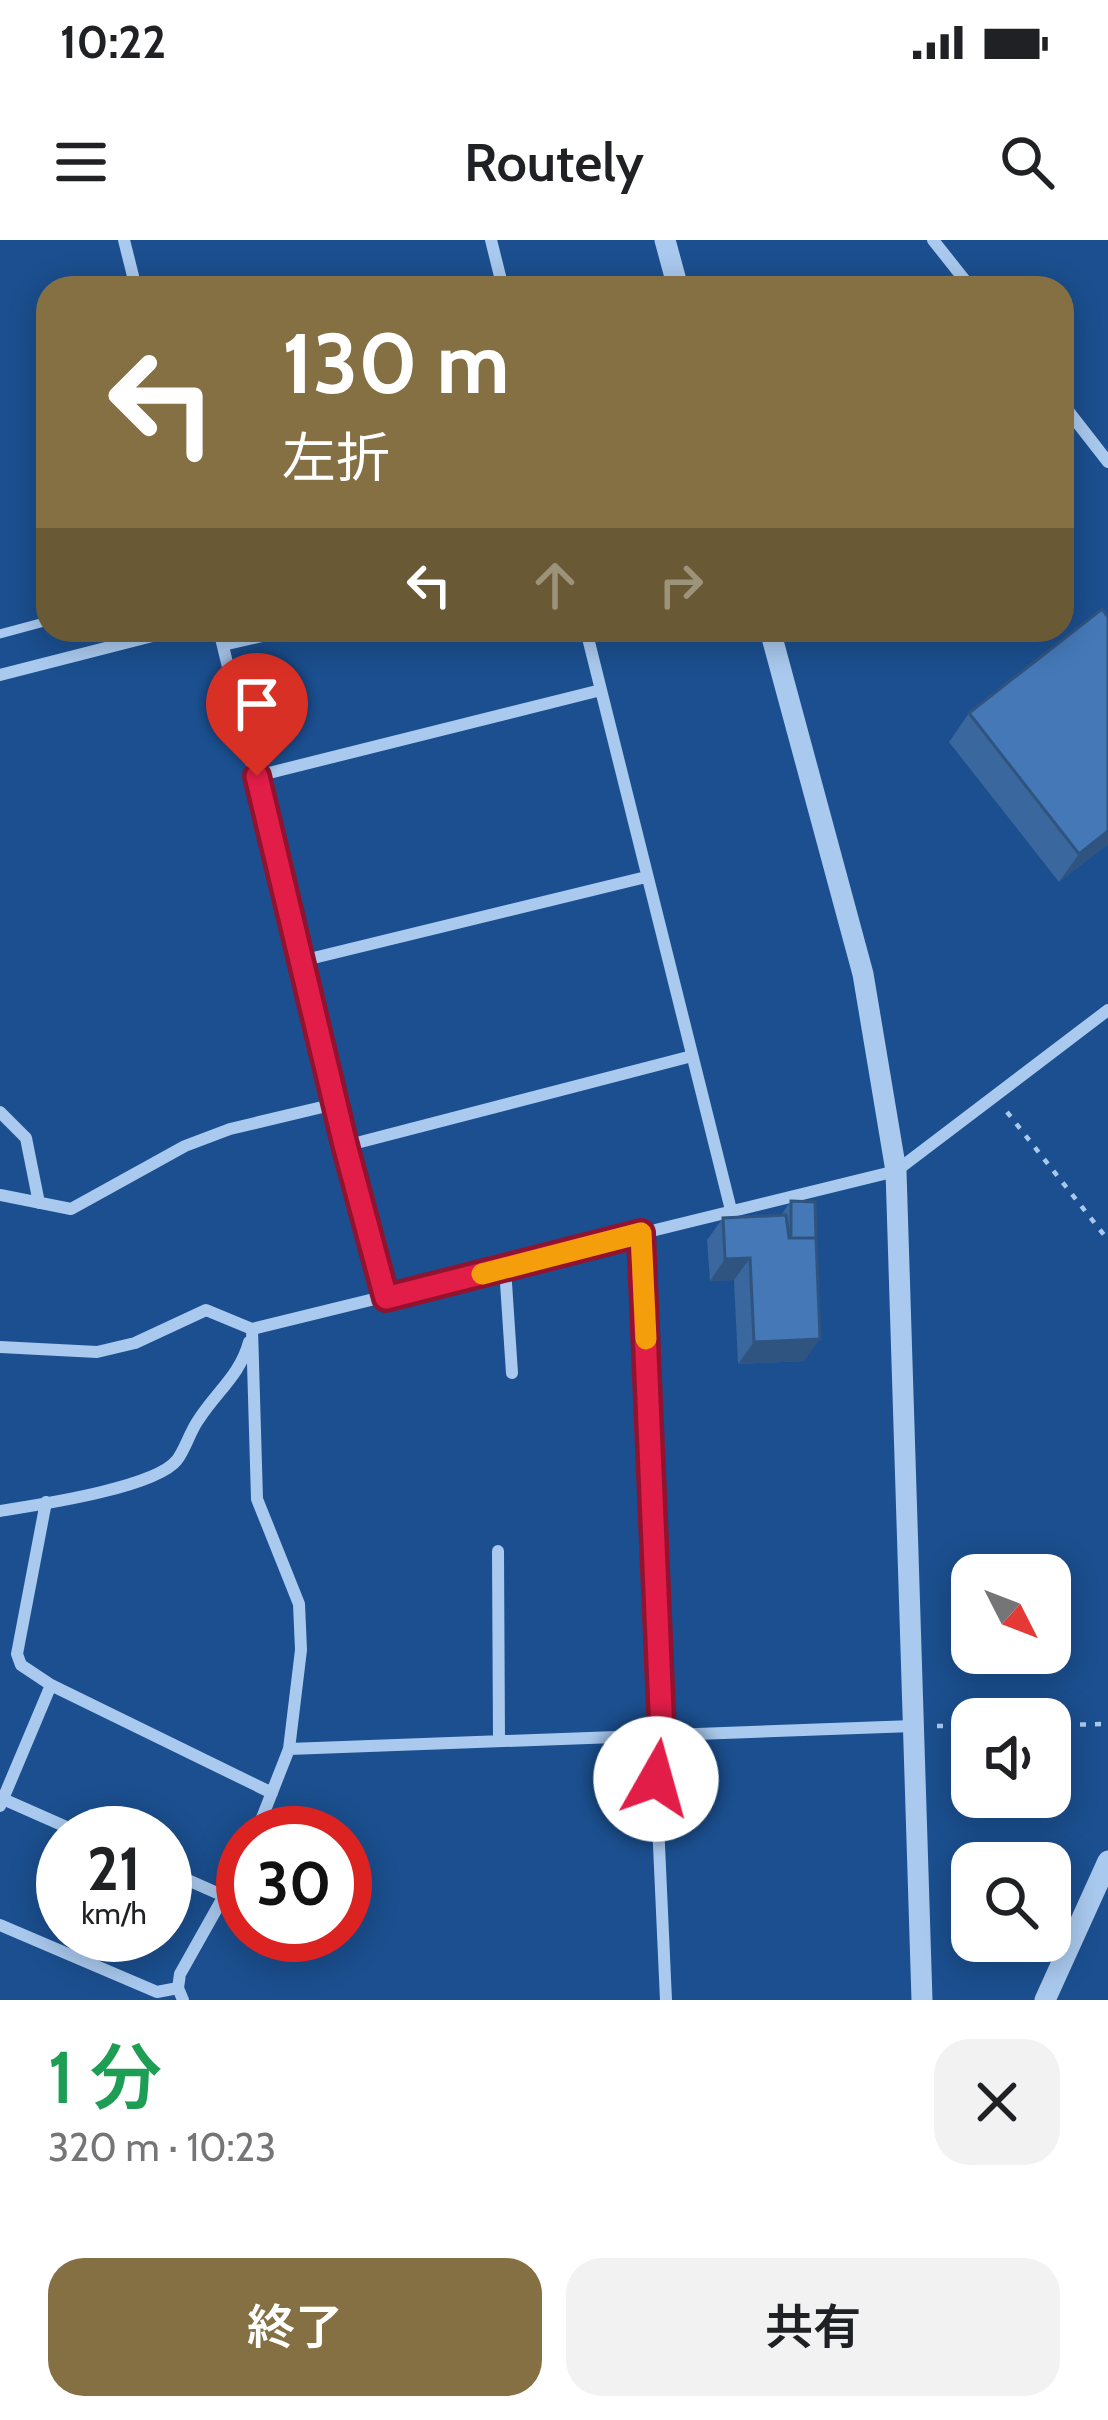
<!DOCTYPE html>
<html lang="ja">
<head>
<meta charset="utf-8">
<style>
	:root { --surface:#fff; --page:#f2f2f2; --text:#202124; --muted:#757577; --accent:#847042 }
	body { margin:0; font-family:Cabin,"Noto Sans JP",sans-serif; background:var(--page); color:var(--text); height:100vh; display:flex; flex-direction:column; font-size:45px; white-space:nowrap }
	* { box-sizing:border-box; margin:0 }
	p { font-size:39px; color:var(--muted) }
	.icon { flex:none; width:66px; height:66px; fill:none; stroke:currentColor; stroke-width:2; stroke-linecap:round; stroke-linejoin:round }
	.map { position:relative; height:1760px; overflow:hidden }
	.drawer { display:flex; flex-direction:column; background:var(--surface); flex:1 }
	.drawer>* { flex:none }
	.banner { position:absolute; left:36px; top:36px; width:1038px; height:366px; border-radius:36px; box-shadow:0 6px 30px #0003; background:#847042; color:#fff; overflow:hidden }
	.needle { width:78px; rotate:132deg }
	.buttons { position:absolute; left:951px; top:1314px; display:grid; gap:24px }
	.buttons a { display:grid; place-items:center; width:120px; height:120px; border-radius:24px; background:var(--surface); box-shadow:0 6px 30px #0003; font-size:60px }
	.speed { position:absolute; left:36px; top:1566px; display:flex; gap:24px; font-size:60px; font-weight:700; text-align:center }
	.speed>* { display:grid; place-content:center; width:156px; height:156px; border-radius:50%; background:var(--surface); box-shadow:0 6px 30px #0003; line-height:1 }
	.speed small { font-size:30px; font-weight:400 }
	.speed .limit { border:18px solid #d22; background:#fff; color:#111 }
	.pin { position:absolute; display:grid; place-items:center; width:102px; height:102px; color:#fff; margin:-123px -51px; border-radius:50% 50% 50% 0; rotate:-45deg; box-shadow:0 0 12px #0007 }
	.pin .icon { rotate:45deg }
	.me { position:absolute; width:132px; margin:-66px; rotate:7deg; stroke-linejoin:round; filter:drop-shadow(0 0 9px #0008) }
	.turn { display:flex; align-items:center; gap:42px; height:252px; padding:0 48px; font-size:54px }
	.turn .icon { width:156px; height:156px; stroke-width:2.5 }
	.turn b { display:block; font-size:84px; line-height:102px }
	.lanes { display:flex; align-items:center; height:114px; padding:0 48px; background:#0003; justify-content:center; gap:60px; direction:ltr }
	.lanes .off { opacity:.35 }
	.round { display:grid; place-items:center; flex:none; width:126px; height:126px; border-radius:36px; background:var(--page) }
	.headline { display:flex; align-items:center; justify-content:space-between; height:204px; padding:0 48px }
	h1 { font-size:72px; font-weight:600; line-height:90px; color:#1e9e55 }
	.primary-button { display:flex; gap:24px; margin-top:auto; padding:24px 48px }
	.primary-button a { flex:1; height:138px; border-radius:36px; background:var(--accent); color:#fff; font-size:48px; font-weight:600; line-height:138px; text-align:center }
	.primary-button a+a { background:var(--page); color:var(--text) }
	.status { display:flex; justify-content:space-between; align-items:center; height:84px; padding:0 60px; background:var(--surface); direction:ltr }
	.status svg { height:33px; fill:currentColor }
	header { display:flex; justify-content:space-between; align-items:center; height:156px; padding:0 48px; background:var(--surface); font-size:54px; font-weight:600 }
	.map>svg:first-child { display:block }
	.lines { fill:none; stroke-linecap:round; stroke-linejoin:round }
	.path { stroke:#a9c9ee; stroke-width:4.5; stroke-dasharray:6 9; stroke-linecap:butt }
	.service { stroke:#a9c9ee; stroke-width:9 }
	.minor { stroke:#a9c9ee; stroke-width:12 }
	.tertiary { stroke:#a9c9ee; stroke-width:21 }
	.wall { fill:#3a679d }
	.shaded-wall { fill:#305480 }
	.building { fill:#4478b7; stroke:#305480; stroke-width:3 }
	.route-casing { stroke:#92132f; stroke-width:30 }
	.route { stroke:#e11d48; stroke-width:21 }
	.slow { stroke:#f59e0b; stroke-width:21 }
</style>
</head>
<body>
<div class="status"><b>10:22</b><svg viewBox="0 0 49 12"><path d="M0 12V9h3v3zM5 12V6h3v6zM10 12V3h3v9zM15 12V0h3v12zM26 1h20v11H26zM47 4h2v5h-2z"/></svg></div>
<header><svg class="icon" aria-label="menu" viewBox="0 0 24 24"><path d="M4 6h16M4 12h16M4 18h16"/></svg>Routely<svg class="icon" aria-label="search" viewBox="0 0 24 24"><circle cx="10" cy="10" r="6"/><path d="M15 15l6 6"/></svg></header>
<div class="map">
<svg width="1108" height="1760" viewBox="0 0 1108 1760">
	<rect width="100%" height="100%" fill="#1b4f8f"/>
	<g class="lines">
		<path class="path" d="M 1007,872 L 1108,1000
			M 1050,1485 L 1108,1484
			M 937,1486 L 972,1486"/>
		<path class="service" d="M 0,394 L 48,381"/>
		<path class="minor" d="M 124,0 L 136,48
			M 491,0 L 503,48
			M 933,0 L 971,48
			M 1062,163 L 1108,222
			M 219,390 L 345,906 L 386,1058
			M 586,390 L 731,970
			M 223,405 L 288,390
			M 0,435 L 176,390
			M 257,536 L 601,450
			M 301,721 L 646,637
			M 0,872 L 26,898 L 39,963
			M 345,906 L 692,816
			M 0,955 L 71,969 L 185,906 L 230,889 L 335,864
			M 641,993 L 662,1494
			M 505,1028 L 512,1133
			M 252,1089 L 257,1259 L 299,1364 L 301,1410 L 289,1509 L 256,1593
			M 0,1107 L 97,1112 L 135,1103 L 206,1070 L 252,1089 L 896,931 L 1108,770
			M 46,1262 L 17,1414 L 21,1425 L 51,1445 L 272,1553
			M 0,1271 C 37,1265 155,1248 177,1220 C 186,1208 190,1191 199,1179 C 217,1151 240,1135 249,1102
			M 498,1311 L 499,1500
			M 654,1495 L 666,1760
			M 289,1509 L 913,1486
			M 3,1559 L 80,1593
			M 0,1566 L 51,1445
			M 165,1630 L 224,1656
			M 0,1685 L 157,1752 L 178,1748
			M 183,1760 L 178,1748 L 180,1734 L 243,1622"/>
		<path class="tertiary" d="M 665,0 L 678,48
			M 770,390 L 863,734 L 896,931 L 922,1760
			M 1045,1760 L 1108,1621"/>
	</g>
	<path class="wall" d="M 969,473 L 1108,604 L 1059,642 L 949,502 Z
		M 791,961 L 804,1121 L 738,1124 L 734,1040 L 710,1041 L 707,1000 L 723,978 L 781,975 Z"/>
	<path class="shaded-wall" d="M 1108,591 L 1108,604 L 1059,642 L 1079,614 Z
		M 750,1018 L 734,1040 L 710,1041 L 725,1019 Z
		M 820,1099 L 804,1121 L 738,1124 L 754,1102 Z"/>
	<path class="building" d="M 1102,369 L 1108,377 L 1108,591 L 1079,614 L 969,473 Z
		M 791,961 L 815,962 L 816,998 L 791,998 Z
		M 786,975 L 789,998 L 816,998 L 820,1099 L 754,1102 L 750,1018 L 725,1019 L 723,978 Z"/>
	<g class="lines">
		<defs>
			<path id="route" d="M 257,536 L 345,905 L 386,1058 L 641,993 L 662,1494 L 654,1495 L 656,1539"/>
		</defs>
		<use href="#route" class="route-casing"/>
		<use href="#route" class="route"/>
		<path class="slow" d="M 482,1034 L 641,993 L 646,1099"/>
	</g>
</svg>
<div class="buttons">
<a><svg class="needle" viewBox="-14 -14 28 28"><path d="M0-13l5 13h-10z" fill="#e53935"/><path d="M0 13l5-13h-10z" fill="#757577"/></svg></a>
<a><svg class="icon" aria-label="sound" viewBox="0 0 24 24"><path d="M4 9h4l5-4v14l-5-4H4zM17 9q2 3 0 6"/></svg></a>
<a><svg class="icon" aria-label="search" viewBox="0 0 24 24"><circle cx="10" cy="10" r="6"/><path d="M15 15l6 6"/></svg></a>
</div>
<div class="speed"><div>21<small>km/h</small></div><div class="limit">30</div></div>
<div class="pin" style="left:257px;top:536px;background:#d93025"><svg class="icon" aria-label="arrive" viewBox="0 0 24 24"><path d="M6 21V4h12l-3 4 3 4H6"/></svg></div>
<svg class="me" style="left:656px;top:1539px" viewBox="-20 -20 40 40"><circle r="19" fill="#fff"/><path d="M0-13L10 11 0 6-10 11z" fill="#e11d48"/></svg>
<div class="banner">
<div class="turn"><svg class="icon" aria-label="left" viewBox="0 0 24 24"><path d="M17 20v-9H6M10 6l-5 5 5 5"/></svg><div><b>130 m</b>左折</div></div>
<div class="lanes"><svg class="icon" aria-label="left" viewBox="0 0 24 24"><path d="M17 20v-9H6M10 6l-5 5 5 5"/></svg><svg class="icon off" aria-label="ahead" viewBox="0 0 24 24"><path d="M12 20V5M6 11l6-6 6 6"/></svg><svg class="icon off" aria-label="right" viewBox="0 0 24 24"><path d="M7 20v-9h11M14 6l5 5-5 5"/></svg></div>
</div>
</div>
<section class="drawer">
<div class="headline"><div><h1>1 分</h1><p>320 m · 10:23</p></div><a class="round"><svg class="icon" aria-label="close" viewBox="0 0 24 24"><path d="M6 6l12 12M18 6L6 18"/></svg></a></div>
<div class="primary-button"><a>終了</a><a>共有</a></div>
</section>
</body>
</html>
